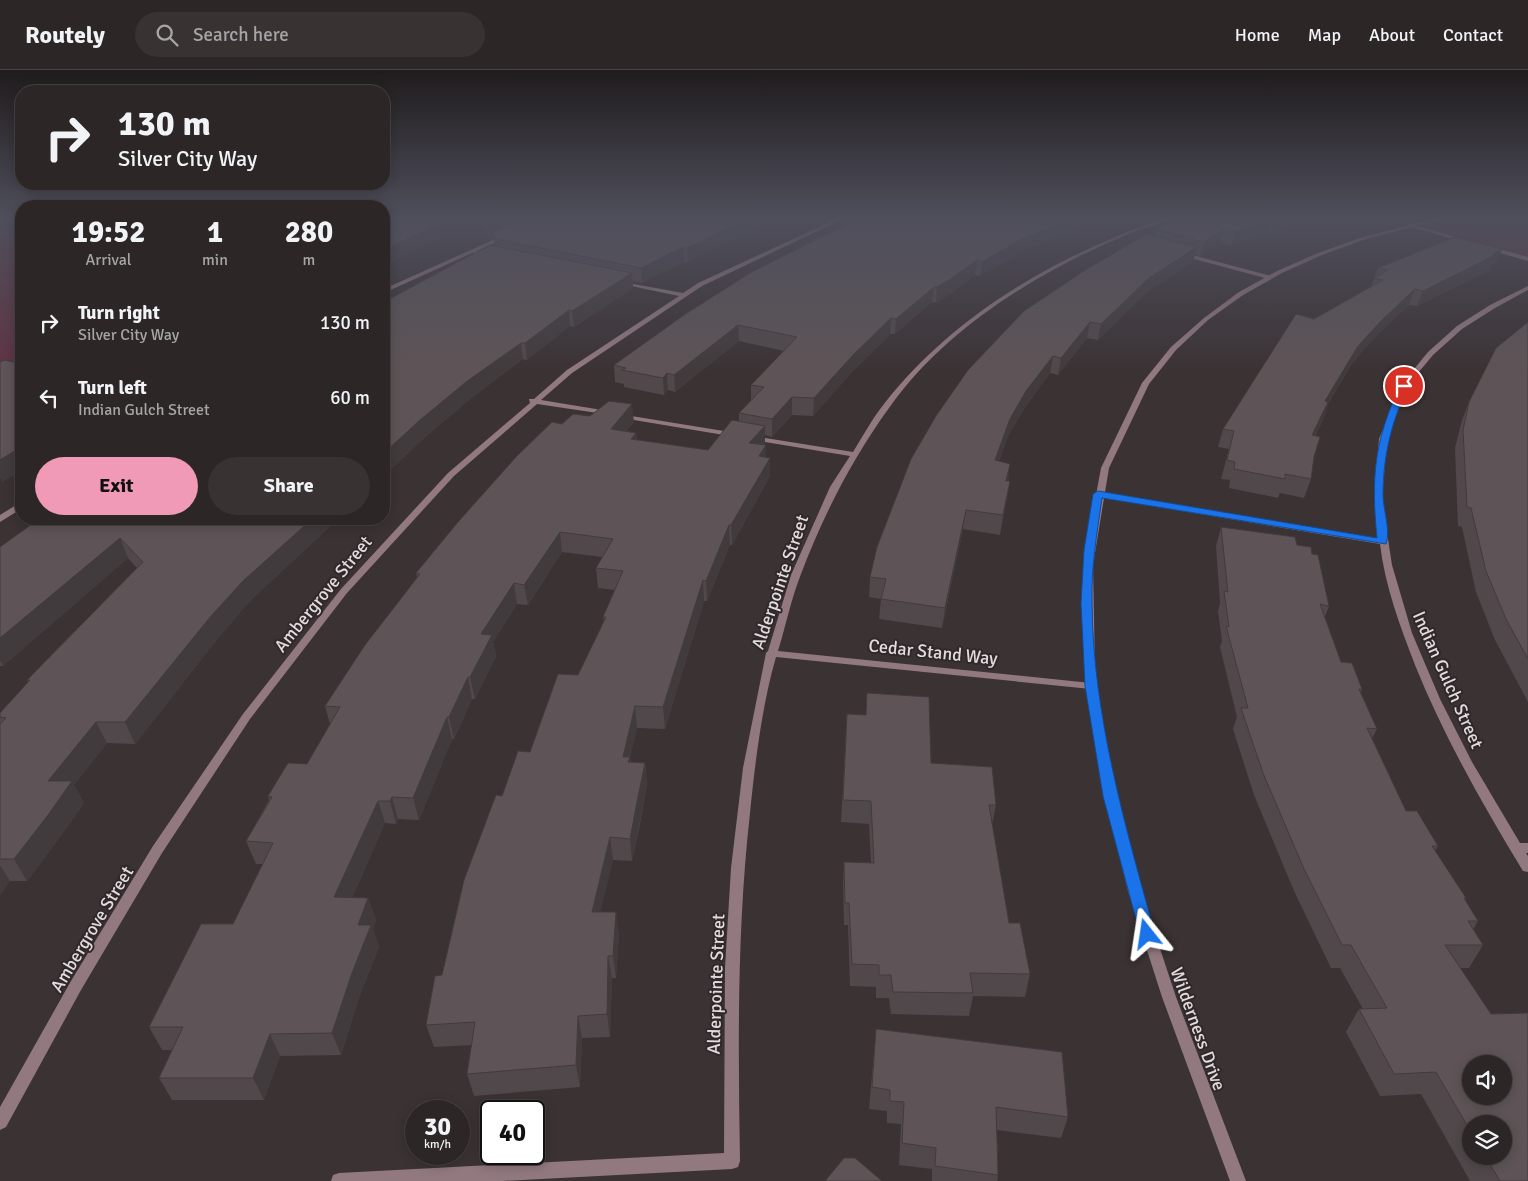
<!DOCTYPE html>
<html lang="en">
<head>
<meta charset="utf-8">
<style>
	:root { --surface:#2c2627; --page:#383233; --text:#f1f3f6; --muted:#a6a5a7; --line:#484344; --accent:#f09ab7 }
	body { margin:0; font-family:Signika,sans-serif; background:var(--page); color:var(--text); height:100vh; display:flex; flex-direction:column; font-size:19px; white-space:nowrap }
	* { box-sizing:border-box; margin:0 }
	p { font-size:16px; color:var(--muted) }
	.icon { flex:none; width:28px; height:28px; fill:none; stroke:currentColor; stroke-width:2; stroke-linecap:round; stroke-linejoin:round }
	.map { position:relative; flex:1; overflow:hidden }
	.side { position:absolute; left:15px; top:130px; width:375px; height:325px; display:flex; flex-direction:column; background:var(--surface); border-radius:20px; box-shadow:0 2px 12px #0003,0 0 0 1px var(--line) }
	.side>* { flex:none }
	.top-card { position:absolute; left:15px; top:15px; width:375px; height:105px; border-radius:20px; box-shadow:0 2px 12px #0003,0 0 0 1px var(--line); background:#2c2627; color:var(--text); overflow:hidden }
	.fabs { position:absolute; left:1462px; top:985px; display:grid; gap:10px }
	.fabs a { display:grid; place-items:center; width:50px; height:50px; border-radius:50%; background:var(--surface); box-shadow:0 2px 12px #0003,0 0 0 1px var(--line); font-size:25px }
	.speed { position:absolute; left:405px; top:1030px; display:flex; gap:10px; font-size:25px; font-weight:700; text-align:center }
	.speed>* { display:grid; place-content:center; width:65px; height:65px; border-radius:50%; background:var(--surface); box-shadow:0 2px 12px #0003,0 0 0 1px var(--line); line-height:1 }
	.speed small { font-size:12px; font-weight:400 }
	.speed .limit { border:2px solid #111; border-radius:8px; background:#fff; color:#111 }
	.pin { position:absolute; display:grid; place-items:center; width:42px; height:42px; color:#fff; margin:-21px; border:2px solid #fff; border-radius:50%; box-shadow:0 1px 5px #0007 }
	.me { position:absolute; width:55px; margin:-28px; rotate:345deg; stroke-linejoin:round; filter:drop-shadow(0 0 4px #0008) }
	.turn { display:flex; align-items:center; gap:18px; height:105px; padding:0 20px; font-size:22px }
	.turn .icon { width:65px; height:65px; stroke-width:2.5 }
	.turn b { display:block; font-size:35px; line-height:42px }
	.eta { display:flex; justify-content:space-evenly; align-items:center; height:85px; text-align:center }
	.eta b { font-size:30px; font-weight:800; line-height:35px }
	.cta { display:flex; gap:10px; margin-top:auto; padding:10px 20px }
	.cta a { flex:1; height:58px; border-radius:30px; background:var(--accent); color:#111; font-size:20px; font-weight:800; line-height:58px; text-align:center }
	.cta a+a { background:var(--page); color:var(--text) }
	ul { padding:0; list-style:none }
	li { display:flex; align-items:center; gap:15px; height:75px; padding:0 20px }
	li div { flex:1 }
	li b { display:block; font-size:19px }
	li em { font-style:normal }
	header { display:flex; align-items:center; gap:30px; box-sizing:border-box; height:70px; padding:0 25px; background:var(--surface); border-bottom:1px solid var(--line) }
	header strong { font-size:24px }
	nav { display:flex; gap:28px; margin-inline-start:auto; font-size:18px }
	.search { width:350px; height:45px; background:var(--page); display:flex; align-items:center; gap:12px; box-sizing:border-box; padding:0 18px; border-radius:28px; color:var(--muted); font-size:19px }
	.map>svg:first-child { display:block }
	.green { fill:#5e3443 }
	.lines { fill:none; stroke-linecap:round; stroke-linejoin:round }
	.minor { fill:#927980; fill-rule:evenodd }
	.tertiary { fill:#927980; fill-rule:evenodd }
	.wall { fill:#51484b; fill-rule:evenodd }
	.shaded-wall { fill:#423b3d }
	.building { fill:#5e5457; stroke:#423b3d; fill-rule:evenodd }
	.route { fill:#1a73e8; stroke:#114b97 }
	.labels { text-anchor:middle; dominant-baseline:central; stroke-width:4; stroke-linejoin:round; paint-order:stroke }
	.street-label { font-size:18px; fill:#e2dcde; stroke:#30282a }
</style>
</head>
<body>
<header>
<strong>Routely</strong>
<div class="search"><svg class="icon" aria-label="search" viewBox="0 0 24 24"><circle cx="10" cy="10" r="6"/><path d="M15 15l6 6"/></svg>Search here</div>
<nav><a>Home</a><a>Map</a><a>About</a><a>Contact</a></nav>
</header>
<div class="map">
<svg width="1528" height="1111" viewBox="0 0 1528 1111">
	<rect width="100%" height="100%" fill="#3b3234"/>
	<path class="green" d="M 0,147 L 21,147 L 21,290 L 0,298 Z
		M 1446,147 L 1528,147 L 1528,189 L 1410,155 Z"/>
	<g class="lines">
		<path class="minor" d="M 841,147 L 847,147 L 702,216 L 572,303 L 541,330 L 608,341 L 611,341 L 611,345 L 537,334 L 454,406 L 347,523 L 250,649 L 162,783 L 81,920 L 6,1057 L 0,1060 L 0,1037 L 71,911 L 153,776 L 243,644 L 341,519 L 448,403 L 530,333 L 529,329 L 534,329 L 567,300 L 679,226 L 617,213 L 617,211 L 683,223 L 698,213 Z
			M 1167,147 L 1174,147 C 1161,155 1145,157 1131,163 C 1105,174 1078,186 1053,200 C 991,234 930,280 889,338 C 852,389 823,446 801,504 C 791,529 786,555 778,581 L 1091,613 L 1096,616 L 1091,619 L 776,587 C 762,635 755,693 750,743 C 737,859 738,975 740,1091 L 738,1097 L 732,1099 L 502,1111 L 331,1111 L 333,1105 L 339,1103 L 724,1083 L 725,898 L 731,798 L 743,698 L 766,583 L 768,581 L 791,505 L 830,417 L 850,386 L 753,370 L 749,368 L 753,366 L 853,382 C 863,366 872,349 884,334 C 956,242 1059,185 1167,147 Z
			M 1408,154 L 1412,154 L 1468,171 L 1463,172 L 1408,156 Z
			M 504,165 L 509,166 L 477,181 L 490,184 L 490,186 L 472,183 L 384,223 L 384,219 Z
			M 1488,176 L 1528,187 L 1528,191 L 1486,179 L 1485,178 Z
			M 1181,182 L 1271,206 L 1272,207 L 1269,209 L 1179,185 L 1179,183 Z
			M 1528,216 L 1528,220 L 1495,238 L 1462,259 L 1433,285 L 1408,315 L 1387,369 L 1382,430 L 1392,495 L 1412,563 L 1440,629 L 1472,692 L 1520,773 L 1528,773 L 1528,783 L 1526,783 L 1528,786 L 1528,802 L 1523,801 C 1483,735 1444,667 1415,595 C 1400,556 1385,516 1380,474 L 1098,427 L 1094,424 L 1098,421 L 1379,469 L 1374,430 L 1379,369 L 1401,315 L 1428,282 L 1457,256 L 1490,235 Z
			M 619,344 L 736,363 L 740,365 L 736,367 L 622,348 L 618,346 Z
			M 21,432 L 21,439 L 0,452 L 0,445 Z"/>
		<path class="tertiary" d="M 1441,147 L 1449,147 L 1363,170 L 1322,185 L 1282,203 L 1243,225 L 1208,250 L 1176,280 L 1149,314 L 1109,398 L 1093,495 L 1095,601 L 1113,711 L 1141,821 L 1176,927 L 1246,1111 L 1230,1111 L 1162,927 L 1128,821 L 1101,711 L 1085,601 L 1083,495 L 1101,398 L 1142,313 L 1171,277 L 1204,248 L 1239,222 L 1277,201 L 1318,183 L 1360,168 Z"/>
	</g>
	<path class="wall" d="M 480,147 L 779,147 L 688,192 L 684,192 L 642,213 L 633,211 L 633,218 L 574,257 L 570,256 L 527,290 L 523,289 L 469,330 L 424,368 L 384,406 L 384,232 L 495,176 L 494,169 L 491,170 Z
		M 1177,147 L 1326,147 L 1270,164 L 1267,163 L 1231,176 L 1220,173 L 1201,186 L 1195,184 L 1193,191 L 1146,223 L 1098,270 L 1087,268 L 1058,305 L 1050,303 L 1024,339 L 1008,366 L 999,391 L 1008,411 L 1010,411 L 1000,465 L 963,459 L 942,558 L 879,549 L 881,529 L 869,527 L 870,507 L 877,477 L 1154,166 L 1155,159 Z
		M 1502,179 L 1496,193 L 1491,196 L 1490,200 L 1417,236 L 1409,235 L 1375,267 L 1353,292 L 1328,334 L 1323,350 L 1315,366 L 1314,387 L 1311,409 L 1304,428 L 1280,423 L 1278,428 L 1229,418 L 1230,410 L 1221,409 L 1229,379 L 1218,377 L 1223,359 L 1314,249 L 1371,217 L 1378,198 Z
		M 1020,183 L 980,206 L 975,205 L 950,224 L 936,233 L 932,232 L 895,264 L 890,264 L 852,302 L 813,346 L 792,345 L 772,367 L 765,365 L 765,374 L 764,375 L 766,375 L 766,387 L 770,388 L 770,406 L 732,475 L 730,475 L 707,531 L 704,531 L 665,659 L 637,658 L 630,687 L 631,692 L 645,693 L 647,715 L 640,754 L 632,791 L 613,790 L 600,842 L 619,864 L 616,908 L 612,908 L 610,967 L 582,968 L 580,1017 L 474,1026 L 467,1004 L 472,975 L 434,977 L 426,955 L 442,905 L 502,726 L 530,682 L 578,605 L 604,551 L 603,547 L 615,520 L 598,518 L 596,498 L 602,487 L 562,482 L 528,535 L 517,534 L 493,572 L 496,586 L 475,629 L 472,629 L 454,669 L 452,669 L 419,750 L 398,749 L 396,754 L 385,753 L 352,828 L 368,828 L 376,850 L 373,859 L 379,877 L 360,925 L 341,985 L 280,986 L 264,1030 L 172,1030 L 159,1008 L 172,980 L 162,980 L 149,957 L 233,854 L 263,794 L 256,794 L 246,771 L 269,730 L 268,726 L 307,694 L 330,654 L 325,636 L 417,507 L 416,503 L 562,354 L 634,352 L 626,361 L 636,363 L 637,370 L 708,380 L 739,352 L 739,343 L 751,331 L 751,315 L 784,281 L 739,271 L 675,322 L 668,320 L 664,325 L 624,317 L 624,314 L 615,312 L 614,295 L 750,203 Z
		M 1528,252 L 1528,632 L 1495,570 L 1476,522 L 1462,457 L 1458,456 L 1455,378 L 1462,350 L 1469,332 Z
		M 338,449 L 250,531 L 219,567 L 135,674 L 107,673 L 74,715 L 84,733 L 60,767 L 27,811 L 10,811 L 0,825 L 0,643 L 28,612 L 27,610 L 137,498 L 128,488 L 3,596 L 0,596 L 0,477 Z
		M 1221,457 L 1297,475 L 1312,484 L 1329,536 L 1325,547 L 1341,592 L 1362,619 L 1361,623 L 1377,659 L 1372,668 L 1406,741 L 1438,776 L 1435,781 L 1466,828 L 1465,831 L 1478,851 L 1473,860 L 1483,875 L 1469,898 L 1460,898 L 1528,1111 L 1470,1111 L 1421,1024 L 1380,1026 L 1346,962 L 1359,939 L 1363,939 L 1340,898 L 1331,898 L 1294,821 L 1254,725 L 1233,659 L 1237,647 L 1220,577 L 1222,571 L 1218,541 L 1220,533 L 1216,476 ZM 1471,1054 L 1504,1086 L 1471,1086 Z
		M 867,623 L 931,693 L 996,735 L 992,755 L 1009,853 L 1030,904 L 1025,927 L 973,926 L 969,946 L 891,944 L 889,928 L 876,928 L 876,917 L 850,916 L 848,855 L 844,855 L 843,814 L 844,792 L 871,793 L 869,754 L 841,752 L 847,644 L 866,645 Z
		M 876,959 L 1068,1047 L 1061,1068 L 997,1060 L 998,1105 L 997,1111 L 932,1111 L 932,1099 L 899,1095 L 901,1054 L 887,1053 L 887,1041 L 869,1039 Z"/>
	<path class="shaded-wall" d="M 511,147 L 544,147 L 493,162 L 494,169 L 491,170 L 489,156 Z
		M 752,147 L 779,147 L 688,192 L 687,178 Z
		M 1076,147 L 1105,147 L 1020,183 L 980,206 L 982,192 L 1022,169 Z
		M 1285,147 L 1326,147 L 1270,164 L 1274,150 Z
		M 1270,149 L 1267,163 L 1231,176 L 1235,162 Z
		M 439,154 L 441,168 L 384,196 L 384,180 Z
		M 1224,159 L 1220,173 L 1201,186 L 1204,172 Z
		M 683,177 L 684,192 L 642,213 L 641,198 Z
		M 1197,177 L 1193,191 L 1146,223 L 1098,270 L 1101,254 L 1149,208 Z
		M 1502,179 L 1496,193 L 1491,196 L 1490,200 L 1417,236 L 1423,221 L 1492,185 Z
		M 977,190 L 975,205 L 950,224 L 936,233 L 937,217 Z
		M 632,203 L 633,218 L 574,257 L 572,241 Z
		M 934,217 L 932,232 L 895,264 L 896,249 Z
		M 1415,219 L 1409,235 L 1375,267 L 1353,292 L 1328,334 L 1323,350 L 1306,383 L 1325,331 L 1358,276 L 1381,251 Z
		M 569,240 L 570,256 L 527,290 L 525,273 Z
		M 891,248 L 890,264 L 852,302 L 813,346 L 814,328 L 853,285 Z
		M 1090,252 L 1087,268 L 1058,305 L 1061,288 Z
		M 738,255 L 739,271 L 675,322 L 674,305 Z
		M 521,273 L 523,289 L 469,330 L 424,368 L 384,406 L 384,383 L 420,350 L 466,312 Z
		M 1053,286 L 1050,303 L 1024,339 L 1008,366 L 992,409 L 995,390 L 1010,349 L 1026,321 Z
		M 667,303 L 668,320 L 664,325 L 663,308 Z
		M 792,327 L 792,345 L 772,367 L 772,349 Z
		M 632,334 L 634,352 L 612,377 L 611,359 Z
		M 765,356 L 765,374 L 749,391 L 749,373 Z
		M 636,363 L 638,381 L 631,369 Z
		M 766,375 L 766,394 L 759,386 Z
		M 21,377 L 21,401 L 2,412 L 0,407 L 0,390 Z
		M 770,388 L 770,406 L 732,475 L 731,455 Z
		M 1010,394 L 1008,413 L 1006,411 Z
		M 1010,411 L 1007,430 L 1000,465 L 1003,445 Z
		M 966,440 L 963,459 L 942,558 L 945,538 Z
		M 312,449 L 338,449 L 250,531 L 219,567 L 135,674 L 125,652 L 211,546 L 243,511 Z
		M 729,455 L 730,475 L 707,531 L 706,511 Z
		M 560,462 L 562,482 L 528,535 L 524,515 Z
		M 120,468 L 128,488 L 3,596 L 0,590 L 0,568 Z
		M 703,510 L 704,531 L 665,659 L 663,637 Z
		M 514,513 L 517,534 L 493,572 L 496,586 L 475,629 L 470,607 L 481,564 Z
		M 468,607 L 472,629 L 454,669 L 449,647 Z
		M 635,636 L 637,658 L 630,688 L 632,709 L 623,687 Z
		M 447,647 L 452,669 L 419,750 L 413,728 Z
		M 96,652 L 107,673 L 74,715 L 84,733 L 60,767 L 27,811 L 14,789 L 48,711 Z
		M 645,693 L 647,715 L 632,791 L 630,769 Z
		M 392,727 L 398,749 L 396,754 L 390,731 Z
		M 378,731 L 385,753 L 342,850 L 334,827 Z
		M 610,767 L 613,790 L 595,865 L 592,842 Z
		M 0,795 L 10,811 L 0,825 Z
		M 368,828 L 376,850 L 373,859 L 379,877 L 360,925 L 341,985 L 332,963 L 358,855 Z
		M 616,842 L 619,864 L 616,908 L 613,886 Z
		M 608,886 L 612,908 L 610,967 L 607,944 Z
		M 578,946 L 582,968 L 580,1017 L 576,995 Z
		M 270,964 L 280,986 L 264,1030 L 253,1008 Z"/>
	<path class="building" d="M 401,147 L 436,147 L 439,154 L 384,180 L 384,153 Z
		M 485,147 L 511,147 L 489,156 Z
		M 528,147 L 752,147 L 687,178 L 683,177 L 641,198 L 496,169 L 493,162 Z
		M 861,147 L 1076,147 L 1022,169 L 982,192 L 977,190 L 951,209 L 937,217 L 934,217 L 896,249 L 891,248 L 853,285 L 814,328 L 792,327 L 772,349 L 739,343 L 764,317 L 751,315 L 797,267 L 738,255 L 674,305 L 667,303 L 663,308 L 622,300 L 626,298 L 614,295 L 684,245 L 750,203 Z
		M 1177,147 L 1285,147 L 1274,150 L 1270,149 L 1235,162 L 1224,159 L 1204,172 L 1155,159 Z
		M 1147,164 L 1197,177 L 1149,208 L 1101,254 L 1090,252 L 1061,288 L 1053,286 L 1026,321 L 1010,349 L 995,390 L 1010,394 L 1006,411 L 1010,411 L 1003,445 L 966,440 L 945,538 L 881,529 L 886,509 L 870,507 L 877,477 L 911,389 L 936,346 L 968,300 L 1024,241 L 1087,199 Z
		M 1455,167 L 1502,179 L 1492,185 L 1495,185 L 1423,221 L 1415,219 L 1381,251 L 1358,276 L 1325,331 L 1328,332 L 1312,365 L 1320,367 L 1314,387 L 1311,409 L 1285,404 L 1285,409 L 1234,399 L 1235,392 L 1227,390 L 1234,361 L 1223,359 L 1296,244 L 1314,249 L 1383,210 L 1374,208 L 1388,200 L 1378,198 Z
		M 490,175 L 632,203 L 572,241 L 569,240 L 525,273 L 521,273 L 466,312 L 420,350 L 384,383 L 384,232 Z
		M 1528,252 L 1528,589 L 1506,549 L 1486,501 L 1471,438 L 1467,437 L 1463,360 L 1469,332 L 1496,278 Z
		M 5,290 L 21,294 L 21,377 L 0,390 L 0,292 Z
		M 609,331 L 632,334 L 611,359 L 636,363 L 631,369 L 708,380 L 732,350 L 765,356 L 749,373 L 766,375 L 759,386 L 770,388 L 731,455 L 729,455 L 706,511 L 703,510 L 663,637 L 635,636 L 623,687 L 630,687 L 628,692 L 645,693 L 637,732 L 630,769 L 610,767 L 592,842 L 616,842 L 613,886 L 608,886 L 607,944 L 578,946 L 576,995 L 467,1004 L 475,952 L 426,955 L 435,906 L 442,905 L 464,810 L 496,725 L 502,726 L 518,681 L 530,682 L 558,604 L 578,605 L 606,547 L 603,547 L 623,501 L 596,498 L 613,469 L 560,462 L 524,515 L 514,513 L 481,564 L 492,565 L 470,607 L 468,607 L 449,647 L 447,647 L 413,728 L 392,727 L 390,731 L 378,731 L 334,827 L 368,828 L 358,855 L 371,855 L 352,903 L 332,963 L 270,964 L 253,1008 L 159,1008 L 183,957 L 149,957 L 201,854 L 233,854 L 273,773 L 246,771 L 272,727 L 268,726 L 288,693 L 307,694 L 340,637 L 325,636 L 365,575 L 420,504 L 416,503 L 458,452 L 516,387 L 552,352 L 562,354 L 573,344 L 590,346 Z
		M 39,449 L 312,449 L 243,511 L 211,546 L 125,652 L 96,652 L 48,711 L 72,711 L 48,745 L 14,789 L 0,789 L 0,654 L 6,648 L 0,647 L 0,643 L 30,610 L 27,610 L 143,492 L 120,468 L 0,568 L 0,477 Z
		M 1221,457 L 1295,467 L 1297,475 L 1311,477 L 1312,484 L 1318,485 L 1329,536 L 1320,534 L 1341,592 L 1352,593 L 1362,619 L 1359,619 L 1377,659 L 1367,658 L 1406,741 L 1417,741 L 1438,776 L 1432,776 L 1466,828 L 1464,828 L 1478,851 L 1468,851 L 1483,875 L 1445,875 L 1491,944 L 1528,943 L 1528,1111 L 1500,1111 L 1485,1086 L 1504,1086 L 1504,1054 L 1471,1054 L 1471,1062 L 1436,1002 L 1394,1004 L 1359,939 L 1387,938 L 1351,875 L 1342,875 L 1304,799 L 1263,703 L 1241,638 L 1248,638 L 1226,556 L 1229,557 L 1224,521 L 1228,522 ZM 1471,994 L 1504,994 L 1504,1026 L 1471,1026 Z
		M 867,623 L 929,627 L 931,693 L 992,697 L 996,735 L 989,735 L 1009,853 L 1020,853 L 1030,904 L 970,903 L 973,923 L 893,922 L 891,905 L 879,905 L 879,895 L 852,894 L 849,833 L 845,833 L 844,792 L 874,793 L 871,731 L 843,730 L 847,644 L 866,645 Z
		M 876,959 L 1062,982 L 1068,1047 L 996,1037 L 998,1105 L 935,1096 L 936,1078 L 902,1073 L 904,1032 L 890,1031 L 890,1020 L 872,1017 Z
		M 844,1088 L 855,1088 L 882,1111 L 825,1111 Z"/>
	<linearGradient id="sky" x2="0" y2="1"><stop stop-color="#201c1d"/><stop offset="0.49" stop-color="#4f4f5c"/><stop offset="1" stop-color="#4f4f5c" stop-opacity="0"/></linearGradient>
	<rect width="1528" height="302" fill="url(#sky)"/>
	<path class="route" d="M 1404,314 L 1408,316 C 1392,351 1383,385 1383,425 C 1383,439 1391,461 1386,474 L 1102,428 C 1097,463 1091,498 1092,533 C 1093,646 1125,755 1155,864 L 1152,868 L 1147,870 L 1141,868 L 1103,726 L 1085,616 L 1081,533 L 1084,480 L 1093,424 L 1098,421 L 1377,468 C 1371,408 1374,371 1400,316 Z"/>
	<g class="labels">
		<g class="street-label">
			<text transform="translate(780 512) rotate(-71)">Alderpointe Street</text>
			<text transform="translate(323 524) rotate(-51)">Ambergrove Street</text>
			<text transform="translate(933 582) rotate(6)">Cedar Stand Way</text>
			<text transform="translate(1448 610) rotate(66)">Indian Gulch Street</text>
			<text transform="translate(92 859) rotate(-59)">Ambergrove Street</text>
			<text transform="translate(716 914) rotate(-88)">Alderpointe Street</text>
			<text transform="translate(1198 959) rotate(70)">Wilderness Drive</text>
		</g>
	</g>
</svg>
<div class="fabs">
<a><svg class="icon" aria-label="sound" viewBox="0 0 24 24"><path d="M4 9h4l5-4v14l-5-4H4zM17 9q2 3 0 6"/></svg></a>
<a><svg class="icon" aria-label="layers" viewBox="0 0 24 24"><path d="M12 4l9 5-9 5-9-5zM3 14l9 5 9-5"/></svg></a>
</div>
<div class="speed"><div>30<small>km/h</small></div><div class="limit">40</div></div>
<div class="pin" style="left:1404px;top:316px;background:#d93025"><svg class="icon" aria-label="arrive" viewBox="0 0 24 24"><path d="M6 21V4h12l-3 4 3 4H6"/></svg></div>
<svg class="me" style="left:1147px;top:864px" viewBox="-20 -20 40 40"><path d="M0-17L14 15 0 8-14 15z" fill="#1a73e8" stroke="#fff" stroke-width="4"/></svg>
<div class="top-card">
<div class="turn"><svg class="icon" aria-label="right" viewBox="0 0 24 24"><path d="M7 20v-9h11M14 6l5 5-5 5"/></svg><div><b>130 m</b>Silver City Way</div></div>
</div>
<section class="side">
<div class="eta">
<div><b>19:52</b><p>Arrival</p></div>
<div><b>1</b><p>min</p></div>
<div><b>280</b><p>m</p></div>
</div>
<ul>
<li><svg class="icon" aria-label="right" viewBox="0 0 24 24"><path d="M7 20v-9h11M14 6l5 5-5 5"/></svg><div><b>Turn right</b><p>Silver City Way</p></div><em>130 m</em></li>
<li><svg class="icon" aria-label="left" viewBox="0 0 24 24"><path d="M17 20v-9H6M10 6l-5 5 5 5"/></svg><div><b>Turn left</b><p>Indian Gulch Street</p></div><em>60 m</em></li>
</ul>
<div class="cta"><a>Exit</a><a>Share</a></div>
</section>
</div>
</body>
</html>
